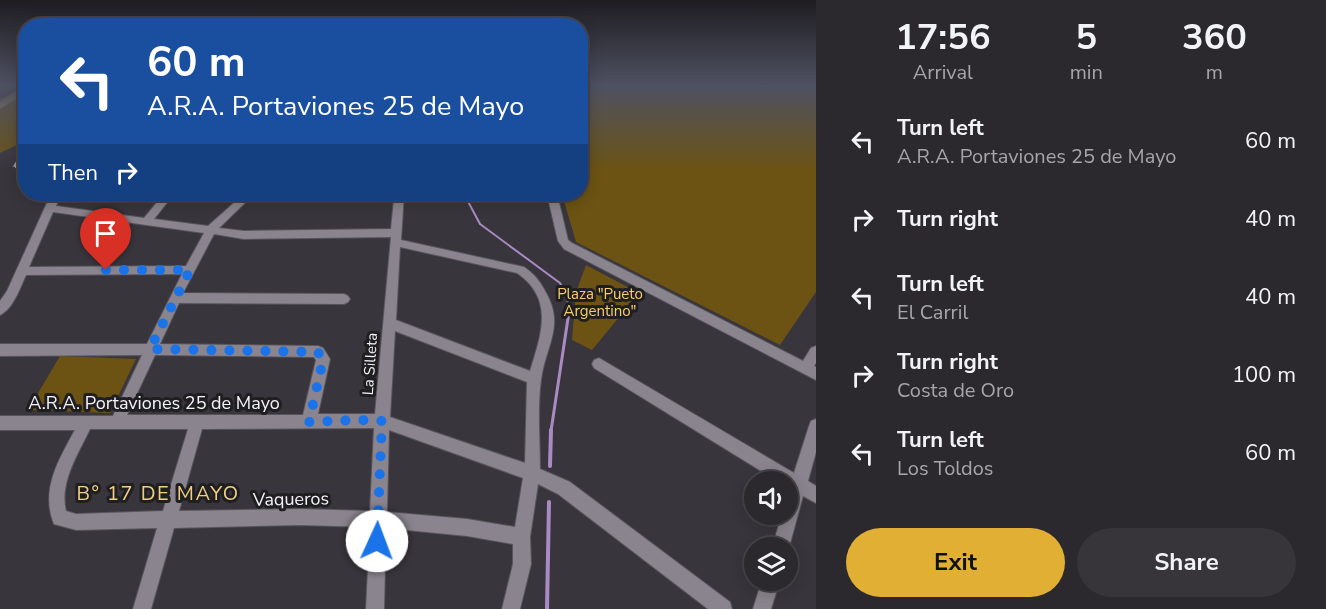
<!DOCTYPE html>
<html lang="en">
<head>
<meta charset="utf-8">
<style>
	:root { --surface:#2b282e; --page:#37343a; --text:#f1f3f6; --muted:#a6a6aa; --line:#47444a; --accent:#e1af34 }
	body { margin:0; font-family:"Nunito Sans",sans-serif; background:var(--page); color:var(--text); height:100vh; display:flex; flex-direction:column; font-size:22px; white-space:nowrap }
	* { box-sizing:border-box; margin:0 }
	p { font-size:20px; color:var(--muted) }
	.icon { flex:none; width:33px; height:33px; fill:none; stroke:currentColor; stroke-width:2; stroke-linecap:round; stroke-linejoin:round }
	.map { position:relative; flex:1; overflow:hidden }
	.side { display:flex; flex-direction:column; background:var(--surface); width:510px }
	.side>* { flex:none }
	.banner { position:absolute; left:18px; top:18px; width:570px; height:183px; border-radius:24px; box-shadow:0 3px 15px #0003,0 0 0 2px var(--line); background:#1a4fa0; color:#fff; overflow:hidden }
	.fabs { position:absolute; left:744px; top:471px; display:grid; gap:12px }
	.fabs a { display:grid; place-items:center; width:54px; height:54px; border-radius:50%; background:var(--surface); box-shadow:0 3px 15px #0003,0 0 0 2px var(--line); font-size:30px }
	.pin { position:absolute; display:grid; place-items:center; width:51px; height:51px; color:#fff; margin:-62px -26px; border-radius:50% 50% 50% 0; rotate:-45deg; box-shadow:0 0 6px #0007 }
	.pin .icon { rotate:45deg }
	.me { position:absolute; width:66px; margin:-33px; rotate:2deg; stroke-linejoin:round; filter:drop-shadow(0 0 4px #0008) }
	.turn { display:flex; align-items:center; gap:21px; height:126px; padding:0 30px; font-size:27px }
	.turn .icon { width:78px; height:78px; stroke-width:2.5 }
	.turn b { display:block; font-size:42px; line-height:51px }
	.then { display:flex; align-items:center; height:57px; padding:0 30px; background:#0003; gap:12px; font-size:22px }
	.eta { display:flex; justify-content:space-evenly; align-items:center; height:102px; text-align:center }
	.eta b { font-size:36px; font-weight:700; line-height:42px }
	.button { display:flex; gap:12px; margin-top:auto; padding:12px 30px }
	.button a { flex:1; height:69px; border-radius:36px; background:var(--accent); color:#111; font-size:24px; font-weight:700; line-height:69px; text-align:center }
	.button a+a { background:var(--page); color:var(--text) }
	ul { padding:0; list-style:none }
	li { display:flex; align-items:center; gap:18px; height:78px; padding:0 30px }
	li div { flex:1 }
	li b { display:block; font-size:22px }
	li em { font-style:normal }
	main { display:flex; flex:1; min-height:0 }
	.map>svg:first-child { display:block }
	.green { fill:#6c5313 }
	.lines { fill:none; stroke-linecap:round; stroke-linejoin:round }
	.stream-far2 { stroke:#aa8ac4; stroke-width:2 }
	.stream-far1 { stroke:#aa8ac4; stroke-width:3 }
	.stream { stroke:#aa8ac4; stroke-width:4 }
	.minor-casing { stroke:#57555b; stroke-width:2 }
	.major-casing { stroke:#57555b; stroke-width:1 }
	.minor { fill:#89848d; fill-rule:evenodd }
	.major { fill:#a38953; fill-rule:evenodd }
	.wall { fill:#bbb7c0 }
	.building { fill:#dad5df; stroke:#99959c; stroke-width:1.5 }
	.route { stroke:#1a73e8; stroke-width:10; stroke-dasharray:0 18 }
	.labels { text-anchor:middle; dominant-baseline:central; stroke-width:6; stroke-linejoin:round; paint-order:stroke }
	.park-label { font-size:15px; fill:#face6a; stroke:#1f1e21 }
	.street-label { font-size:15px; fill:#f5f3f8; stroke:#1f1e21 }
	.near-street-label { font-size:18px; fill:#f5f3f8; stroke:#1f1e21 }
	.near-neighbourhood-label { font-size:20px; letter-spacing:1.5px; fill:#f0ce84; stroke:#1f1e21 }
</style>
</head>
<body>
<main>
<div class="map">
<svg width="816" height="609" viewBox="0 0 816 609">
	<rect width="100%" height="100%" fill="#39353d"/>
	<path class="green" d="M 581,86 L 816,86 L 816,292 L 780,345 L 576,242 L 562,194 L 580,194 Z
		M 0,97 L 25,101 L 25,141 L 0,153 Z
		M 586,265 L 639,293 L 592,350 L 572,340 L 576,292 Z
		M 60,356 L 136,359 L 110,413 L 28,410 Z"/>
	<g class="lines">
		<path class="stream-far2" d="M 464,194 L 480,224 L 560,283 L 563,289"/>
		<path class="stream-far1" d="M 551,431 L 570,305 L 562,288"/>
		<path class="stream" d="M 550,466 L 551,430
			M 547,609 L 549,502"/>
		<defs>
			<path id="minor" d="M 51,194 L 61,194 L 56,206 L 144,218 L 164,194 L 174,194 L 154,219 L 208,226 L 244,194 L 254,194 L 219,228 L 244,231 L 391,229 L 394,199 L 379,197 L 374,194 L 404,194 L 401,240 L 524,267 C 534,274 539,280 545,291 C 566,326 545,346 541,380 C 537,409 540,440 540,469 L 570,482 L 730,602 L 732,609 L 708,609 L 558,494 L 538,484 L 530,537 L 531,564 L 520,609 L 502,609 L 513,564 L 513,544 L 467,536 L 386,528 L 384,609 L 366,609 L 370,527 L 300,525 L 174,528 L 151,609 L 133,609 L 157,528 L 76,530 L 54,524 C 40,490 59,459 75,430 L 0,430 L 0,416 L 113,416 L 142,355 L 0,356 L 0,344 L 147,344 L 182,274 L 26,275 C 20,288 13,309 0,315 L 0,301 L 7,291 ZM 53,212 L 204,233 L 186,266 L 29,267 ZM 214,234 L 244,239 L 391,237 L 375,414 L 318,414 L 330,359 L 323,348 L 318,346 L 160,344 L 179,303 L 344,304 L 348,302 L 350,299 L 348,296 L 344,294 L 183,293 ZM 400,247 L 517,273 C 555,299 541,335 530,371 L 396,320 ZM 395,331 L 527,382 L 525,463 L 390,417 ZM 155,355 L 314,357 L 316,360 L 303,415 L 127,415 ZM 374,428 L 370,511 L 300,509 L 179,511 L 202,429 ZM 90,429 L 188,429 L 163,511 L 76,514 L 66,511 C 59,483 78,454 90,429 ZM 389,430 L 523,478 L 515,527 L 467,519 L 387,512 Z
				M 547,194 L 557,194 L 568,240 L 572,243 L 803,361 L 811,348 L 816,346 L 816,363 L 814,366 L 816,367 L 816,380 L 564,249 L 558,241 Z
				M 599,358 L 794,473 L 809,426 L 811,421 L 816,419 L 816,452 L 808,481 L 816,486 L 816,503 L 803,496 L 788,551 L 788,548 L 772,548 L 782,514 L 788,514 L 788,495 L 790,488 L 788,487 L 788,482 L 779,482 L 594,368 L 592,364 L 594,360 Z
				M 762,580 L 780,580 L 771,609 L 753,609 Z"/>
			<path id="major" d="M 23,86 L 26,86 L 26,93 L 0,109 L 0,102 Z"/>
		</defs>
		<use href="#minor" class="minor-casing"/>
		<use href="#major" class="major-casing"/>
		<use href="#minor" class="minor"/>
		<use href="#major" class="major"/>
	</g>
	<path class="wall" d="M 26,147 L 26,179 L 25,179 L 14,166 Z"/>
	<path class="building" d="M 26,147 L 26,165 L 14,166 Z"/>
	<linearGradient id="sky" x2="0" y2="1"><stop stop-color="#1f1d22"/><stop offset="0.5" stop-color="#4e5162"/><stop offset="1" stop-color="#4e5162" stop-opacity="0"/></linearGradient>
	<rect width="816" height="171" fill="url(#sky)"/>
	<g class="lines">
		<path class="route" d="M 106,270 L 190,270 L 150,349 L 318,352 L 323,360 L 309,422 L 360,420 L 382,421 L 377,541"/>
	</g>
	<g class="labels">
		<g class="park-label">
			<text x="600" y="294">Plaza "Pueto<tspan x="600" dy="17">Argentino"</tspan></text>
		</g>
		<g class="street-label">
			<text transform="translate(370 364) rotate(-86)">La Silleta</text>
		</g>
		<g class="near-street-label">
			<text x="154" y="403">A.R.A. Portaviones 25 de Mayo</text>
			<text transform="translate(291 499) rotate(-1)">Vaqueros</text>
		</g>
		<g class="near-neighbourhood-label">
			<text x="158" y="493">B° 17 DE MAYO</text>
		</g>
	</g>
</svg>
<div class="fabs">
<a><svg class="icon" aria-label="sound" viewBox="0 0 24 24"><path d="M4 9h4l5-4v14l-5-4H4zM17 9q2 3 0 6"/></svg></a>
<a><svg class="icon" aria-label="layers" viewBox="0 0 24 24"><path d="M12 4l9 5-9 5-9-5zM3 14l9 5 9-5"/></svg></a>
</div>
<div class="pin" style="left:106px;top:270px;background:#d93025"><svg class="icon" aria-label="arrive" viewBox="0 0 24 24"><path d="M6 21V4h12l-3 4 3 4H6"/></svg></div>
<svg class="me" style="left:377px;top:541px" viewBox="-20 -20 40 40"><circle r="19" fill="#fff"/><path d="M0-13L10 11 0 6-10 11z" fill="#1a73e8"/></svg>
<div class="banner">
<div class="turn"><svg class="icon" aria-label="left" viewBox="0 0 24 24"><path d="M17 20v-9H6M10 6l-5 5 5 5"/></svg><div><b>60 m</b>A.R.A. Portaviones 25 de Mayo</div></div>
<div class="then">Then<svg class="icon" aria-label="right" viewBox="0 0 24 24"><path d="M7 20v-9h11M14 6l5 5-5 5"/></svg></div>
</div>
</div>
<section class="side">
<div class="eta">
<div><b>17:56</b><p>Arrival</p></div>
<div><b>5</b><p>min</p></div>
<div><b>360</b><p>m</p></div>
</div>
<ul>
<li><svg class="icon" aria-label="left" viewBox="0 0 24 24"><path d="M17 20v-9H6M10 6l-5 5 5 5"/></svg><div><b>Turn left</b><p>A.R.A. Portaviones 25 de Mayo</p></div><em>60 m</em></li>
<li><svg class="icon" aria-label="right" viewBox="0 0 24 24"><path d="M7 20v-9h11M14 6l5 5-5 5"/></svg><div><b>Turn right</b></div><em>40 m</em></li>
<li><svg class="icon" aria-label="left" viewBox="0 0 24 24"><path d="M17 20v-9H6M10 6l-5 5 5 5"/></svg><div><b>Turn left</b><p>El Carril</p></div><em>40 m</em></li>
<li><svg class="icon" aria-label="right" viewBox="0 0 24 24"><path d="M7 20v-9h11M14 6l5 5-5 5"/></svg><div><b>Turn right</b><p>Costa de Oro</p></div><em>100 m</em></li>
<li><svg class="icon" aria-label="left" viewBox="0 0 24 24"><path d="M17 20v-9H6M10 6l-5 5 5 5"/></svg><div><b>Turn left</b><p>Los Toldos</p></div><em>60 m</em></li>
</ul>
<div class="button"><a>Exit</a><a>Share</a></div>
</section>
</main>
</body>
</html>
